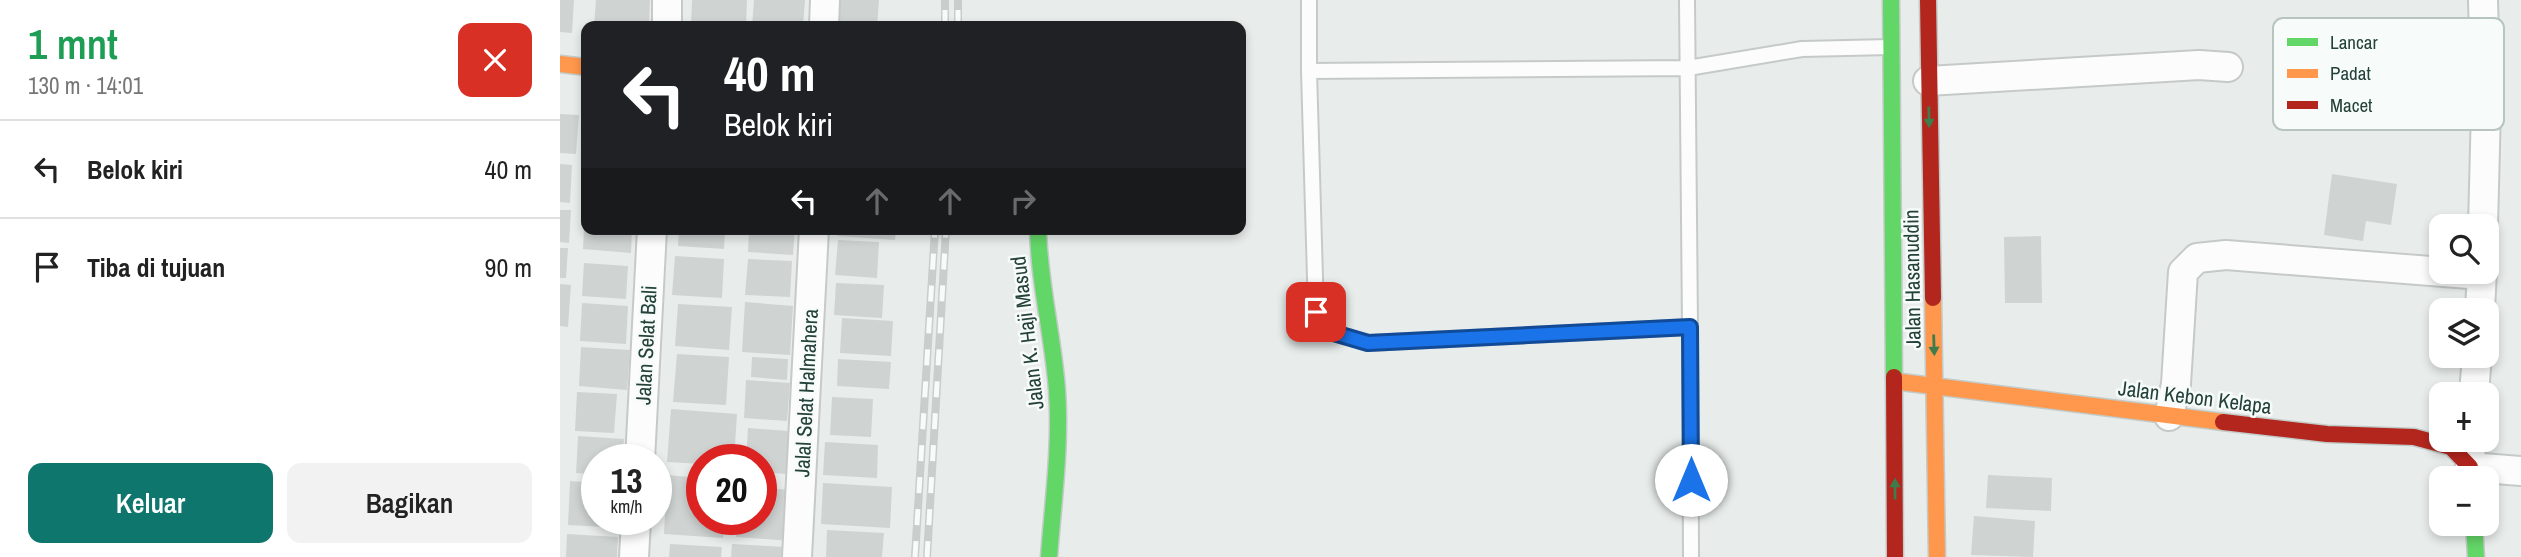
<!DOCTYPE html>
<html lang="id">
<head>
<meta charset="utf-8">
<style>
	:root { --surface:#fff; --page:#f2f2f2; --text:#222; --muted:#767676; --line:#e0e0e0; --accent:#0f766e }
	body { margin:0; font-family:"Archivo Narrow",sans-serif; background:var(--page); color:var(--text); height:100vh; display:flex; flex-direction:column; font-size:26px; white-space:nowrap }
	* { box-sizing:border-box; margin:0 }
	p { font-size:23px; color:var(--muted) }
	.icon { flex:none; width:38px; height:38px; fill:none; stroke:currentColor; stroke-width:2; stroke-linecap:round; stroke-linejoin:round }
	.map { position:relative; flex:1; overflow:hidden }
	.panel { display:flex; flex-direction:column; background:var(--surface); width:560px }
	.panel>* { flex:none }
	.hud { position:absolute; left:21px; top:21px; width:665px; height:214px; border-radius:14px; box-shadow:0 4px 10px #0003; background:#202124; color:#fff; overflow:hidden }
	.buttons { position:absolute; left:1869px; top:214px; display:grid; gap:14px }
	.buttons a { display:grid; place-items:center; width:70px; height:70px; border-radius:14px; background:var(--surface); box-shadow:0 4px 10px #0003; font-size:35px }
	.speed { position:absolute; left:21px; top:444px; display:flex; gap:14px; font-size:35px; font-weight:700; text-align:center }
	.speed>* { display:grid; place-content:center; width:91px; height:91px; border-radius:50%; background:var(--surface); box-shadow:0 4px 10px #0003; line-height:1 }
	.speed small { font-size:18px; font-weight:400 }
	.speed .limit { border:10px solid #d22; background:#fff; color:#111 }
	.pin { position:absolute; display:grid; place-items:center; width:60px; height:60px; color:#fff; margin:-30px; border-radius:14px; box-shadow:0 4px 10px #0006 }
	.me { position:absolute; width:77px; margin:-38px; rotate:0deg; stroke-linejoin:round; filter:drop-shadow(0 0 5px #0008) }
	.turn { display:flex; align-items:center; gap:24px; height:147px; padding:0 28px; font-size:32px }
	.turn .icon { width:91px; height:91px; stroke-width:2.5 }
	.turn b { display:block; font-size:49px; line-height:60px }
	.lanes { display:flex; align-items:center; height:66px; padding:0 28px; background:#0003; justify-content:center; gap:35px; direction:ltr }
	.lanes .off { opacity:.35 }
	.round { display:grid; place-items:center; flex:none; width:74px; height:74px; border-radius:14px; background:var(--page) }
	.summary { display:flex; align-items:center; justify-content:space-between; height:119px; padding:0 28px }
	h1 { font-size:42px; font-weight:600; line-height:52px; color:#1e9e55 }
	.button { display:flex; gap:14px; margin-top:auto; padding:14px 28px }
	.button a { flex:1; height:80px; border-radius:14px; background:var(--accent); color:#fff; font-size:28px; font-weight:600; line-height:80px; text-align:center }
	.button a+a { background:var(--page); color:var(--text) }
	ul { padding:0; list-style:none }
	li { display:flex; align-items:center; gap:21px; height:98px; padding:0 28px; border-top:2px solid var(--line) }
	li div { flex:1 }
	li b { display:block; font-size:26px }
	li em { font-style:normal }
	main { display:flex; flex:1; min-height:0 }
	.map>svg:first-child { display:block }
	.building { fill:#cfd4d2 }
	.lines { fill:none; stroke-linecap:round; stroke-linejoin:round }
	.lane-casing { stroke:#c5cac8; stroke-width:18 }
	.street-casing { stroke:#c5cac8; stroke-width:32 }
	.fast-casing { stroke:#c3cbc8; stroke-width:19 }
	.slow-casing { stroke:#c3cbc8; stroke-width:19 }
	.jam-casing { stroke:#c3cbc8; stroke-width:19 }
	.lane { stroke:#fcfcfc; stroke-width:14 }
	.street { stroke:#fcfcfc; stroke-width:28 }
	.fast { stroke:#63d668; stroke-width:16 }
	.slow { stroke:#ff974d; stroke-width:16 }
	.jam { stroke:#b3261e; stroke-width:16 }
	.rail-casing { stroke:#c9cdcc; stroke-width:8 }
	.rail { stroke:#f7fbf9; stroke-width:5; stroke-dasharray:16; stroke-linecap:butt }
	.oneway { fill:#3d7d4c }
	.route-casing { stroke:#114b97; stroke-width:18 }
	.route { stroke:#1a73e8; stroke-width:12 }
	.labels { text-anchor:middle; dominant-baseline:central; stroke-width:5; stroke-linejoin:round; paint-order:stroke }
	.street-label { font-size:21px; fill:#24423a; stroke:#f7fbf9 }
	.key { fill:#f7fbf9; stroke:#b8c4c0; stroke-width:2 }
	.key-label { font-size:19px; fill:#24423a }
</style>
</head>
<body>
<main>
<section class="panel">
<div class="summary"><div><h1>1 mnt</h1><p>130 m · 14:01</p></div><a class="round" style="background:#d93025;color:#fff"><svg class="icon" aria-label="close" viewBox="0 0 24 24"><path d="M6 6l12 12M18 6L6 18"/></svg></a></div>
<ul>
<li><svg class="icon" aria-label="left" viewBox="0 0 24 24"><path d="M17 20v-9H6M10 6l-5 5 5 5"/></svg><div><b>Belok kiri</b></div><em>40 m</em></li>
<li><svg class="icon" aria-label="arrive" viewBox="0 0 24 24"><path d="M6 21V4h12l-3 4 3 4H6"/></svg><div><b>Tiba di tujuan</b></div><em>90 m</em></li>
</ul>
<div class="button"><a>Keluar</a><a>Bagikan</a></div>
</section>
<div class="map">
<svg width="1961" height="557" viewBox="0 0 1961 557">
	<rect width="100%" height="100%" fill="#e8edeb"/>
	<path class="building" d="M 0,0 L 14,0 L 12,33 L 0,32 Z
		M 36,0 L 90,0 L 89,26 L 34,26 Z
		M 132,0 L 187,0 L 186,26 L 131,26 Z
		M 194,0 L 245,0 L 243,26 L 192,26 Z
		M 276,0 L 319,0 L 317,26 L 275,26 Z
		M 0,114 L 19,115 L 16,154 L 0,153 Z
		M 0,164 L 12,165 L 10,203 L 0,202 Z
		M 1772,174 L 1837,184 L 1831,225 L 1806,221 L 1803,241 L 1764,235 Z
		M 0,210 L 11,210 L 9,243 L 0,242 Z
		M 24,229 L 72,229 L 71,253 L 23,249 Z
		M 119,229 L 165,229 L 164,249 L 118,246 Z
		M 189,229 L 235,229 L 233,255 L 188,252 Z
		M 278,229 L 336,229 L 335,240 L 278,236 Z
		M 1481,236 L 1482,303 L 1445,303 L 1444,237 Z
		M 278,240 L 319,242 L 317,278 L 275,275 Z
		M 0,248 L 8,248 L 6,278 L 0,278 Z
		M 115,256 L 164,259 L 162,298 L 112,295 Z
		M 188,259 L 232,261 L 230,297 L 185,295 Z
		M 24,263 L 68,266 L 66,299 L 22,296 Z
		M 276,283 L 324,285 L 322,318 L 274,315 Z
		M 0,284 L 11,285 L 8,327 L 0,326 Z
		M 185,302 L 233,306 L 230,355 L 182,352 Z
		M 22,303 L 68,306 L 66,344 L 20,341 Z
		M 118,304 L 172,307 L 169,350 L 115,346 Z
		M 282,318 L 333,321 L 331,356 L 280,353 Z
		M 21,347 L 70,350 L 67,390 L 19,386 Z
		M 117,354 L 169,357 L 166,405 L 113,402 Z
		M 192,357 L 228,359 L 227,380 L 191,377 Z
		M 278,359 L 331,362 L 329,389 L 277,386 Z
		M 186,380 L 230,383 L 227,421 L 184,418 Z
		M 17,392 L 57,394 L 54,433 L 15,431 Z
		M 272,397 L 313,399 L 311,437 L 270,435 Z
		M 111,409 L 177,414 L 174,460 L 142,460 L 142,464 L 107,462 Z
		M 188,428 L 229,431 L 226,474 L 201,472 L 201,460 L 186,460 Z
		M 18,436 L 64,439 L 62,460 L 37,460 L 37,474 L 16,473 Z
		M 265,442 L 318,445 L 317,478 L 263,475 Z
		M 107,475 L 142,478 L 142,520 L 165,520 L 163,538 L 104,534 Z
		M 1428,475 L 1492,478 L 1491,511 L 1426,508 Z
		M 10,481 L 37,483 L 37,520 L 60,520 L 60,528 L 8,525 Z
		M 263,483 L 332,487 L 330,528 L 261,524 Z
		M 201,488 L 235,490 L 232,541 L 176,537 L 177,520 L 201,520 Z
		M 1414,516 L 1475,521 L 1473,557 L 1411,555 Z
		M 267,530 L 324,533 L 322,557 L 266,557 Z
		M 7,534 L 58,537 L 57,557 L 6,557 Z
		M 110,544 L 162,547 L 161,557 L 109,557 Z
		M 172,544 L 225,547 L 224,557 L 171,557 Z"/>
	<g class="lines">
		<defs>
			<path id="lane" d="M 749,0 L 749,71 L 756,312 L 774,333 L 808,343 L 1130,327 L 1127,0
				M 749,71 L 1128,68 L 1242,49 L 1330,47
				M 1130,327 L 1131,557"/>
			<path id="street" d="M 107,26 L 107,0
				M 264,26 L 265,0
				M 1368,81 L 1639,65 L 1668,67
				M 1923,226 L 1926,108 L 1923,0
				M 1920,310 L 1922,271
				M 1914,394 L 1917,355
				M 1609,416 L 1616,384 L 1623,272 L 1637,258 L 1666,255 L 1922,275
				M 1911,439 L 1910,467 L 1961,471
				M 80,460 L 92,229
				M 74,557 L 76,520
				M 237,557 L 254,229"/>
			<path id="fast" d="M 1331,0 L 1334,377
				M 478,229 C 479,283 493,336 497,390 C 501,445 493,502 489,557
				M 1914,523 L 1916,557"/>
			<path id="slow" d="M 0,64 L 26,67
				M 1373,298 L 1377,557
				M 1341,382 L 1663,422"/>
			<path id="jam" d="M 1368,0 L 1373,298
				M 1334,377 L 1335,557
				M 1663,422 L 1767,434 L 1854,437 L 1891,447 L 1910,467 L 1910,478"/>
		</defs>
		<use href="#lane" class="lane-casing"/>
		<use href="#street" class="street-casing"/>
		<use href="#fast" class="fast-casing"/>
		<use href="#slow" class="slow-casing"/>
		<use href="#jam" class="jam-casing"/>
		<use href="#lane" class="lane"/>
		<use href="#street" class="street"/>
		<use href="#fast" class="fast"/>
		<use href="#slow" class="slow"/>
		<use href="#jam" class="jam"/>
		<defs>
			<path id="rail" d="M 385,26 L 385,0
				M 398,26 L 398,0
				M 355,557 L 375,229
				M 367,557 L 386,229"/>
		</defs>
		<use href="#rail" class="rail-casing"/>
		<use href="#rail" class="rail"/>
	</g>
	<defs><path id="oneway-solid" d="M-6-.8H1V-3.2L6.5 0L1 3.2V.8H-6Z" transform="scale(1.75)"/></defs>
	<g class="oneway">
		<use href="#oneway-solid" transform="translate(1369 117) rotate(89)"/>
		<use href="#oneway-solid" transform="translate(1374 345) rotate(88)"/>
		<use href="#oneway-solid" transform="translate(1335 489) rotate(-90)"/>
	</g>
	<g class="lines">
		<defs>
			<path id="route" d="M 756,312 L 774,333 L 808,343 L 1130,327 L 1131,480"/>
		</defs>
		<use href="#route" class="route-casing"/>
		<use href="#route" class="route"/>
	</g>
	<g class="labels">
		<g class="street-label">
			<text transform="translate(1352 279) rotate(-91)">Jalan Hasanuddin</text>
			<text transform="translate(467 333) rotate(-97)">Jalan K. Haji Masud</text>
			<text transform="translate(86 345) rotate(-87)">Jalan Selat Bali</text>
			<text transform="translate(246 393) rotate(-87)">Jalal Selat Halmahera</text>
			<text transform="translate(1635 397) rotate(7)">Jalan Kebon Kelapa</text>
		</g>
	</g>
	<rect x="1713" y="18" width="231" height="112" rx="10" class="key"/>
	<rect x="1727" y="38" width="31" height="8" fill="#63d668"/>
	<rect x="1727" y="69" width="31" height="9" fill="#ff974d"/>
	<rect x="1727" y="101" width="31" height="8" fill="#b3261e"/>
	<g class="key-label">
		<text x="1770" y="49">Lancar</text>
		<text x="1770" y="80">Padat</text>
		<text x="1770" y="112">Macet</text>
	</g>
</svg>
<div class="buttons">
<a><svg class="icon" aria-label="search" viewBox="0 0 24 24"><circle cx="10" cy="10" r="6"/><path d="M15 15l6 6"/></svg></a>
<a><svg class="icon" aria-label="layers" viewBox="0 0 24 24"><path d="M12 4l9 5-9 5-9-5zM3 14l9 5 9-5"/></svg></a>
<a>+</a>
<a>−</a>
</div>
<div class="speed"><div>13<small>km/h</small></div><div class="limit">20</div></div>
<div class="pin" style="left:756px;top:312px;background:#d93025"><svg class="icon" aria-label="arrive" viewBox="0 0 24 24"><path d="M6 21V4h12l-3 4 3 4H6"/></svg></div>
<svg class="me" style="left:1131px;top:480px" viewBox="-20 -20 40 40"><circle r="19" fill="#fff"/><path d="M0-13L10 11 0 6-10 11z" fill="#1a73e8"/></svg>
<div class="hud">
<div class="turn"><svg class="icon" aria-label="left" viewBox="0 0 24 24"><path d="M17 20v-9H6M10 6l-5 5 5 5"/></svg><div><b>40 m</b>Belok kiri</div></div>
<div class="lanes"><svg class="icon" aria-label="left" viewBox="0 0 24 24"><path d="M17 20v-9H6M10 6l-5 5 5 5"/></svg><svg class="icon off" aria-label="ahead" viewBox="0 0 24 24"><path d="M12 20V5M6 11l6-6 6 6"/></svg><svg class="icon off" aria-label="ahead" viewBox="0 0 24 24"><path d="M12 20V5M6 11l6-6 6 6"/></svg><svg class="icon off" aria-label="right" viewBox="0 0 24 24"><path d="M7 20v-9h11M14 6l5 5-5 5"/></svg></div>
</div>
</div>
</main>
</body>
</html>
